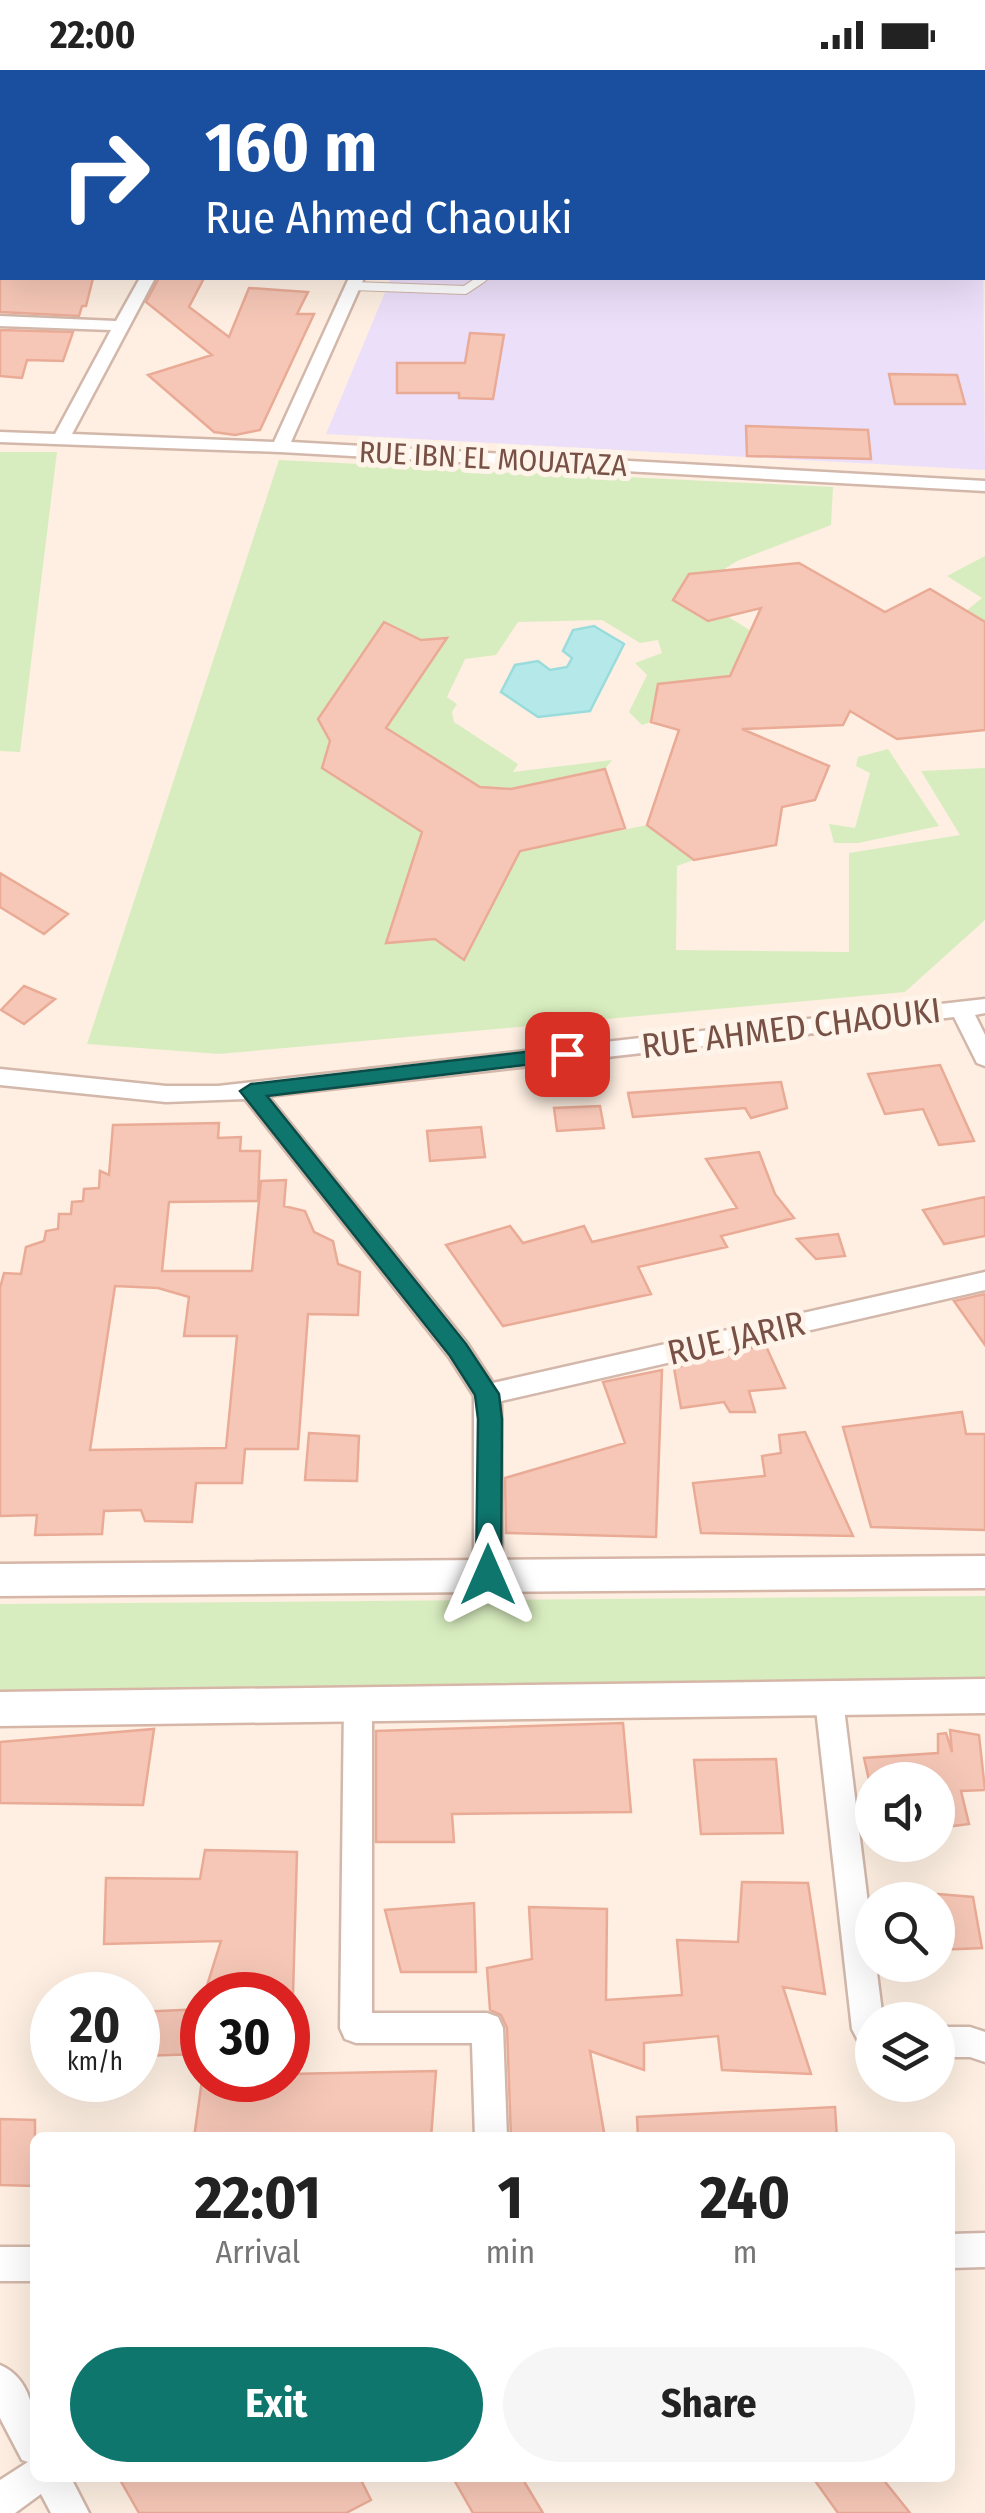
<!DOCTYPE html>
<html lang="en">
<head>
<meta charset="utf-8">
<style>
	:root { --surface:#fff; --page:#f6f6f6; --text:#222; --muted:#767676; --accent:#0f766e }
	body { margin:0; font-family:"Fira Sans Condensed",sans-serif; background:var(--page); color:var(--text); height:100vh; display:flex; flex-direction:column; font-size:38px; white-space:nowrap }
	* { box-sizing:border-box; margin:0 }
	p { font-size:32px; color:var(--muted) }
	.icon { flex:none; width:55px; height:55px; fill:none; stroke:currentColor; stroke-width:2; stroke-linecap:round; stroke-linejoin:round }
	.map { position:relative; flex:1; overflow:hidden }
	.panel { position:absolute; left:30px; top:2062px; width:925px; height:350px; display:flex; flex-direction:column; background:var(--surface); border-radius:15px; box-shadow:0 10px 40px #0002 }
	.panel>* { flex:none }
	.banner { position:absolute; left:0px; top:0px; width:985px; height:210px; box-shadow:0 10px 40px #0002; background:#1a4fa0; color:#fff; overflow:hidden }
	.controls { position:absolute; left:855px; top:1692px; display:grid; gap:20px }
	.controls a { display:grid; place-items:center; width:100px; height:100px; border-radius:50%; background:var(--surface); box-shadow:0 10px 40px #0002; font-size:50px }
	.speed { position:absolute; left:30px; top:1902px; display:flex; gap:20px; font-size:50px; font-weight:700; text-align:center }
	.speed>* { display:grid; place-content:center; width:130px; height:130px; border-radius:50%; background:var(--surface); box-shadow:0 10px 40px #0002; line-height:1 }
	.speed small { font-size:25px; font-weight:400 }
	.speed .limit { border:15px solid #d22; background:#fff; color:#111 }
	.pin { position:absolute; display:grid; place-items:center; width:85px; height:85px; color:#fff; margin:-42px; border-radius:20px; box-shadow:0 5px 15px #0006 }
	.me { position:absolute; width:110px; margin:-55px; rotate:0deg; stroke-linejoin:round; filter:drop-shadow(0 0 8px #0008) }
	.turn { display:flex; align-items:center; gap:35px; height:210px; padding:0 40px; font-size:45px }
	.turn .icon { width:130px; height:130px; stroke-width:2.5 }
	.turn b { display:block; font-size:70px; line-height:85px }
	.eta { display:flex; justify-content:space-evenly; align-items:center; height:170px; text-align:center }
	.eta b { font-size:60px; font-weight:700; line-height:70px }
	.button { display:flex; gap:20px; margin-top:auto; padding:20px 40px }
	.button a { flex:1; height:115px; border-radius:60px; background:var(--accent); color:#fff; font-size:40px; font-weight:700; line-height:115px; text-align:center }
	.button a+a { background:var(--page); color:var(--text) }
	.status { display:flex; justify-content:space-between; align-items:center; height:70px; padding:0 50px; background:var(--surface); direction:ltr }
	.status svg { height:28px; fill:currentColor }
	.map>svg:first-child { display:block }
	.education { fill:#ecdffa }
	.green { fill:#d8edbf }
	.water { fill:#b5e9e9; stroke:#9adbdc; stroke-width:2.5 }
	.building { fill:#f6c7b7; stroke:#eaab96; stroke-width:2.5; fill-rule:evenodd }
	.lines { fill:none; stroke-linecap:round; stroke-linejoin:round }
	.lane-casing { stroke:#d2b7aa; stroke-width:10 }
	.street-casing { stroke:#d2b7aa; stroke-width:5 }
	.secondary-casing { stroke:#d6b6a7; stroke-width:5 }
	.primary-casing { stroke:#d9cecb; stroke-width:5 }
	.lane { stroke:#fff; stroke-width:8 }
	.street { fill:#fff; fill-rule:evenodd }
	.secondary { fill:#fff; fill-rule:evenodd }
	.primary { fill:#ffcb98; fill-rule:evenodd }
	.route { fill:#0f766e; stroke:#0a4d48; stroke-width:2.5 }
	.labels { text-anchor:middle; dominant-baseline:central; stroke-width:10; stroke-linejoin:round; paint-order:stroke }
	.far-street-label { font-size:30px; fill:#785146; stroke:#fff4ea }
	.street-label { font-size:35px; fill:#785146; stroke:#fff4ea }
</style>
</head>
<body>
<div class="status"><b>22:00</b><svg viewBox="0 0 49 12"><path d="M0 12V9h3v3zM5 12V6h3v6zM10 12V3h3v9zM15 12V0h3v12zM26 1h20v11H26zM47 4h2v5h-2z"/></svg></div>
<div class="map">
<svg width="985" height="2443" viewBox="0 0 985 2443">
	<rect width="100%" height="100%" fill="#feefe2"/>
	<path class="education" d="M 983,159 L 985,400 L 326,364 L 391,208 L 982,208 Z"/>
	<path class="green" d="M 0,382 L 57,382 L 20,682 L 0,681 Z
		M 279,390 L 833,417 L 831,455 L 737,491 L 723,500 L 689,504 L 673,530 L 708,551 L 727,546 L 751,561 L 730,606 L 658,614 L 651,652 L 642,655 L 629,642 L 647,605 L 635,593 L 662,583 L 658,570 L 640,573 L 602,550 L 518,552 L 496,585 L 465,589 L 447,627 L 457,634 L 452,642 L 454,652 L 518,694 L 513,702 L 612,690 L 605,699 L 511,719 L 480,717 L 387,658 L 446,569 L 421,570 L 383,553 L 318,649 L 330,671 L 322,698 L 422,762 L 386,873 L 520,781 L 647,755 L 694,790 L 677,796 L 676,880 L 849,882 L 849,783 L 960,765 L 921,701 L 985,698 L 985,850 L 905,922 L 219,984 L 87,974 Z
		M 985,486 L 985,552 L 966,541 L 982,528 L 947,506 Z
		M 888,679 L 939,756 L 858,773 L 834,773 L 829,754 L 855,758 L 870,703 L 856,696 L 858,687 Z
		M 985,1526 L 985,1609 L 0,1624 L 0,1534 Z"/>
	<path class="water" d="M 594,556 L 624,574 L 590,641 L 538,647 L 501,622 L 515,595 L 538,591 L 550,600 L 567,597 L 572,588 L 563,581 L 573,560 Z"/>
	<path class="building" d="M 0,208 L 93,208 L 86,236 L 82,236 L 79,246 L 0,242 Z
		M 159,208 L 204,208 L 189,237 L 229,267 L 249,218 L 308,222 L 297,244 L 314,244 L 260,360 L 235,365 L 214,362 L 148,305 L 212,285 L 146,232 Z
		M 0,260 L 73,262 L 63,291 L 27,290 L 22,308 L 0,306 Z
		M 470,263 L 504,265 L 493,329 L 459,328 L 459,323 L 397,323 L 397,293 L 465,293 Z
		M 889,304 L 957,305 L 965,334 L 895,334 Z
		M 746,356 L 868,360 L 871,389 L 747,386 Z
		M 799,493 L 885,542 L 930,519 L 985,552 L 985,660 L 897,669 L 850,641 L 843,655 L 742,659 L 829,696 L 815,730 L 782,737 L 776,775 L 694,790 L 647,755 L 679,660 L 651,652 L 658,614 L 730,606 L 761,538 L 708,551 L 673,530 L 689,504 Z
		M 384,552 L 421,570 L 447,568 L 386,658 L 480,717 L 511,719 L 605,699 L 625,758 L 520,781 L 464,890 L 435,869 L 386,873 L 422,762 L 322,698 L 330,671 L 318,649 Z
		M 0,803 L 68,844 L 44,864 L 0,837 Z
		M 24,916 L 55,929 L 24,954 L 1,940 Z
		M 940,995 L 974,1071 L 939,1075 L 923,1039 L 885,1044 L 868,1004 Z
		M 781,1012 L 787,1038 L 751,1048 L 745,1038 L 633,1047 L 628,1023 Z
		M 600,1036 L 604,1058 L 557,1061 L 554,1038 Z
		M 219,1053 L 218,1068 L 241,1067 L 240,1081 L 260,1081 L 258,1131 L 169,1132 L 162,1201 L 252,1201 L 261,1111 L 286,1110 L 284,1136 L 305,1141 L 314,1162 L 333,1171 L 338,1194 L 360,1202 L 358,1245 L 308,1244 L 298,1379 L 245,1379 L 242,1413 L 196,1413 L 192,1452 L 145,1451 L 141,1440 L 104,1441 L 102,1464 L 35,1465 L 37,1445 L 0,1446 L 0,1218 L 4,1203 L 21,1204 L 26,1177 L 44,1171 L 46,1161 L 58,1159 L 59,1144 L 71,1144 L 72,1132 L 83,1131 L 84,1119 L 99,1118 L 100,1101 L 109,1105 L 113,1055 ZM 115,1216 L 158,1218 L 189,1227 L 184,1266 L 237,1266 L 226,1378 L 90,1380 Z
		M 481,1057 L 485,1087 L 430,1091 L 427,1061 Z
		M 759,1082 L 775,1124 L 794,1148 L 721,1166 L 727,1177 L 638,1197 L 651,1224 L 503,1256 L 446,1175 L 510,1156 L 523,1173 L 584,1156 L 592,1172 L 737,1138 L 706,1089 Z
		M 985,1127 L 985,1166 L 944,1174 L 923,1140 Z
		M 838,1164 L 845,1186 L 816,1189 L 797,1169 Z
		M 985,1224 L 985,1275 L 954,1231 Z
		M 765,1274 L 785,1318 L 749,1321 L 755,1342 L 730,1342 L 724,1332 L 681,1338 L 674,1298 Z
		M 662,1300 L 656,1467 L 506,1463 L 505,1408 L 625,1373 L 603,1312 Z
		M 962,1342 L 966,1364 L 985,1364 L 985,1460 L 871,1457 L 843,1357 Z
		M 805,1362 L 853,1466 L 701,1463 L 693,1413 L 765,1406 L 762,1386 L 781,1383 L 779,1365 Z
		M 309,1363 L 359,1366 L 357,1411 L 305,1410 Z
		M 623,1653 L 631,1742 L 452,1744 L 454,1772 L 376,1772 L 376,1661 Z
		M 154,1659 L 143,1735 L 0,1733 L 0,1672 Z
		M 950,1660 L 979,1665 L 985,1720 L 961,1721 L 969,1754 L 938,1758 L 938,1710 L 869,1710 L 864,1688 L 938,1683 L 938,1664 L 946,1663 L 952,1682 Z
		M 776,1689 L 783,1763 L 701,1764 L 694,1690 Z
		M 205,1780 L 297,1782 L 293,1925 L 204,1925 L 221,1871 L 104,1874 L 106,1808 L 200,1809 Z
		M 742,1812 L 808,1813 L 825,1924 L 783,1917 L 811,2004 L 722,2000 L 718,1966 L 644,1973 L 644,2000 L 590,1981 L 605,2068 L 511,2068 L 507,1958 L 501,1945 L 490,1940 L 487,1898 L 532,1889 L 529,1837 L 607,1839 L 606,1930 L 682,1925 L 677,1870 L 738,1872 Z
		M 938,1824 L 973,1827 L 982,1878 L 938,1880 Z
		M 474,1833 L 476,1902 L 401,1902 L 385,1840 Z
		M 202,1939 L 202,1984 L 138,1986 L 138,1942 Z
		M 436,2001 L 431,2068 L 194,2068 L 202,2010 L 288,2010 L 288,2004 Z
		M 835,2037 L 837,2068 L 638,2068 L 637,2047 Z
		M 0,2049 L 35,2050 L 35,2116 L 0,2115 Z
		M 119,2408 L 360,2408 L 371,2430 L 346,2443 L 139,2443 Z
		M 453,2408 L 522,2408 L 543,2443 L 473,2443 Z
		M 813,2408 L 882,2408 L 910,2443 L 838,2443 Z"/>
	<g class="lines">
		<defs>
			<path id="lane" d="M 353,216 L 465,220 L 483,208"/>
			<path id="street" d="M 0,0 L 14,0 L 16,2 L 2,4 Z
				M 26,0 L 41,0 L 43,2 L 28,2 Z
				M 530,0 L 544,0 L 544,2 L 531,2 Z
				M 908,0 L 922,0 L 922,2 L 909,2 Z
				M 982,44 L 985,44 L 985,52 L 982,52 Z
				M 0,163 L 2,164 L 2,172 L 0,173 Z
				M 140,208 L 155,208 L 72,364 L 274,372 L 349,208 L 364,208 L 291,372 L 985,411 L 985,421 L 280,382 L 0,372 L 0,362 L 55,364 L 111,260 L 0,256 L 0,246 L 116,251 Z
				M 985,929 L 985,943 L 975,945 L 985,965 L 985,996 L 977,993 L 954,947 L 268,1026 L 467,1273 L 493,1313 L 985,1202 L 985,1220 L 501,1331 L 502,1505 L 498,1513 L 488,1516 L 478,1513 L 474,1505 L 474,1326 L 449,1287 L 245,1029 L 166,1032 L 0,1015 L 0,999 L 166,1016 L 218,1016 Z
				M 829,1618 L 839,1621 L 843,1630 L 872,1866 L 872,1895 L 876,1895 L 883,1950 L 872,1950 L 872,1980 L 861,1976 L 852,1959 L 815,1630 L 819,1621 Z
				M 358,1622 L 368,1625 L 372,1634 L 372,1943 L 487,1943 L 498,1947 L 503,1958 L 507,2068 L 475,2068 L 472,1973 L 356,1973 L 345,1969 L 340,1958 L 344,1634 L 348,1625 Z
				M 938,1957 L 970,1957 L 985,1962 L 985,1992 L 970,1987 L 938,1987 Z
				M 985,2163 L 985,2197 L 950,2198 L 950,2164 Z
				M 0,2177 L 35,2177 L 35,2211 L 0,2211 Z
				M 0,2295 C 42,2313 35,2370 35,2408 L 71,2408 L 89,2443 L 51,2443 L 41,2424 L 15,2443 L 0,2443 L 0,2410 L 28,2392 L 22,2390 L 0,2348 Z"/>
			<path id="secondary" d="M 982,138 L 985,138 L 985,151 L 982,151 Z
				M 985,1486 L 985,1518 L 0,1526 L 0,1494 Z
				M 985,1609 L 985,1643 L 0,1656 L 0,1622 Z"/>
			<path id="primary" d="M 2,37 L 2,51 L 0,52 L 0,38 Z"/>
		</defs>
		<use href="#lane" class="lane-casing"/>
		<use href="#street" class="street-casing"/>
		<use href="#secondary" class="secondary-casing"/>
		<use href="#primary" class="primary-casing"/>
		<use href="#lane" class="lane"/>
		<use href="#street" class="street"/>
		<use href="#secondary" class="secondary"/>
		<use href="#primary" class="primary"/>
	</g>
	<path class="route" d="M 567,977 L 574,980 L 577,984 L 574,989 L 267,1026 L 466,1274 L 499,1324 L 502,1349 L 501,1505 L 497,1512 L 488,1515 L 479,1512 L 476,1505 L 478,1349 L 475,1325 L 450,1286 L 240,1021 L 251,1014 Z"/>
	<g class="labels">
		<g class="far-street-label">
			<text transform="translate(493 389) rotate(3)">RUE IBN EL MOUATAZA</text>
		</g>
		<g class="street-label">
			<text transform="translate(791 958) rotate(-7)">RUE AHMED CHAOUKI</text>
			<text transform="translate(736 1268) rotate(-13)">RUE JARIR</text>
		</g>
	</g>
</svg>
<div class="controls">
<a><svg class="icon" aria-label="sound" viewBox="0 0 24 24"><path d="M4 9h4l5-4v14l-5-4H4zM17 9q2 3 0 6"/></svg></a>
<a><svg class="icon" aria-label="search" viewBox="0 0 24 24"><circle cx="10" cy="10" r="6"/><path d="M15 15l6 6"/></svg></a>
<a><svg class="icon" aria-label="layers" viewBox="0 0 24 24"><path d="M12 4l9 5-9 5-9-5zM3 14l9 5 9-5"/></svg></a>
</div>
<div class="speed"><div>20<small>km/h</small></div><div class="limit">30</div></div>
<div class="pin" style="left:567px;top:984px;background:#d93025"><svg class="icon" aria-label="arrive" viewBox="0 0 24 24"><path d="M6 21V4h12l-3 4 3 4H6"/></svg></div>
<svg class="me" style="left:488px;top:1505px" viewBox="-20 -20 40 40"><path d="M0-17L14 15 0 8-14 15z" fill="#0f766e" stroke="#fff" stroke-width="4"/></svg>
<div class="banner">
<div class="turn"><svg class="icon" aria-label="right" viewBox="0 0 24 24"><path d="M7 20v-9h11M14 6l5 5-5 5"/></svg><div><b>160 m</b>Rue Ahmed Chaouki</div></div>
</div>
<section class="panel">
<div class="eta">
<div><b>22:01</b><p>Arrival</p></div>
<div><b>1</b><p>min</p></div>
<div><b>240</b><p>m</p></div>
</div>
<div class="button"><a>Exit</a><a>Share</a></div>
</section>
</div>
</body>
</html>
